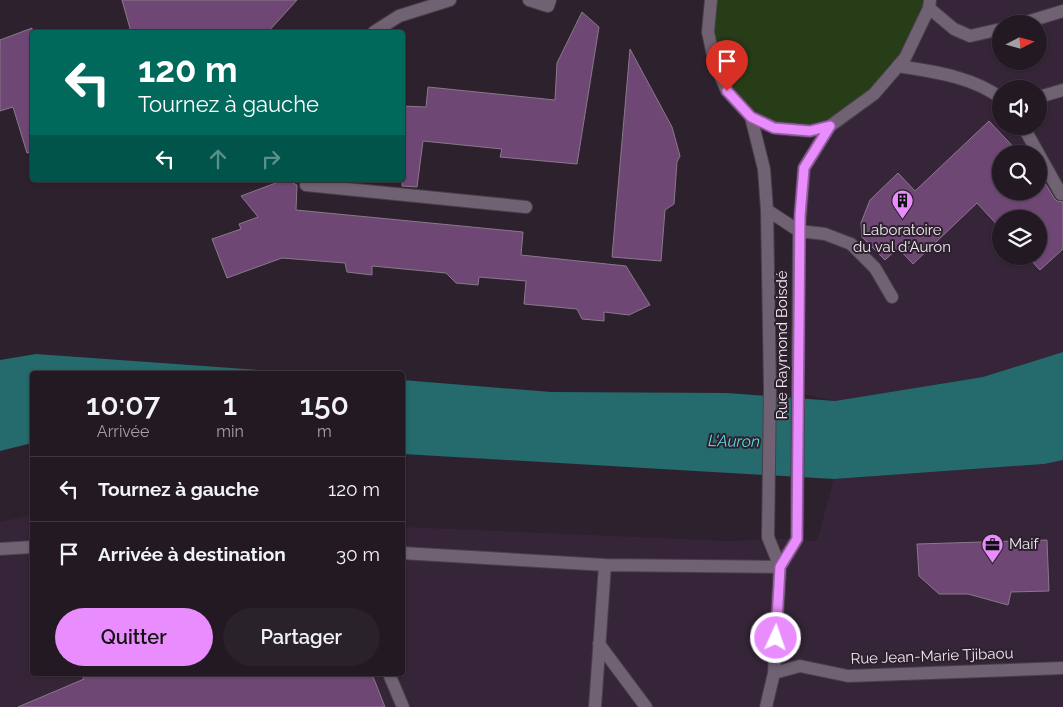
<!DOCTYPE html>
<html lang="fr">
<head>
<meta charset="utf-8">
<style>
	:root { --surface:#221922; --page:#2a222a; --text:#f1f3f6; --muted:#a2a0a5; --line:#3f3840; --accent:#e98dfe }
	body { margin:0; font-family:Raleway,sans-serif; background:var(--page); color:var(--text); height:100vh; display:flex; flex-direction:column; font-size:19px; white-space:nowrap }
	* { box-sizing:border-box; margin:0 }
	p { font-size:16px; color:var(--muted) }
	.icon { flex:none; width:28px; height:28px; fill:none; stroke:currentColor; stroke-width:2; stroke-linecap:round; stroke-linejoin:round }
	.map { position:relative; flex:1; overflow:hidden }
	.details { position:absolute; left:30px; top:371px; width:375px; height:305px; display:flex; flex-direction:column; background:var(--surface); border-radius:5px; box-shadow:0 1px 4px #0004,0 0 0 1px var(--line) }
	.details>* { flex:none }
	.banner { position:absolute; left:30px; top:30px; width:375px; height:152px; border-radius:5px; box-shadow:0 1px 4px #0004,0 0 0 1px var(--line); background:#00695c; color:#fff; overflow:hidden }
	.needle { width:32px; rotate:84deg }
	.controls { position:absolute; left:992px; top:15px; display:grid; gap:10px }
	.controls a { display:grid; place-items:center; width:55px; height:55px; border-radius:50%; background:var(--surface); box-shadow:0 1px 4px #0004,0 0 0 1px var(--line); font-size:25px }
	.pin { position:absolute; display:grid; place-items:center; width:42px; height:42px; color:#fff; margin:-51px -21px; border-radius:50% 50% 50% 0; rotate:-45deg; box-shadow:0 0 5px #0007 }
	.pin .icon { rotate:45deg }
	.me { position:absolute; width:55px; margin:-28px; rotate:3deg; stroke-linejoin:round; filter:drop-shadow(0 0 4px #0008) }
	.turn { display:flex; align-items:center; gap:18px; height:105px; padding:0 25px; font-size:22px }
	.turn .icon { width:65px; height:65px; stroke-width:2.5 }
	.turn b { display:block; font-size:35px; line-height:42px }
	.lanes { display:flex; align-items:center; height:48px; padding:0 25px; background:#0003; justify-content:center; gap:25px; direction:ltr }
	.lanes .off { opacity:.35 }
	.eta { display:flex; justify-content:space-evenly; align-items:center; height:85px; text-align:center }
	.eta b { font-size:30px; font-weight:600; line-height:35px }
	.primary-button { display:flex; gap:10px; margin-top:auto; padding:10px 25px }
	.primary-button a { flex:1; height:58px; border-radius:30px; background:var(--accent); color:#111; font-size:20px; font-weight:600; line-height:58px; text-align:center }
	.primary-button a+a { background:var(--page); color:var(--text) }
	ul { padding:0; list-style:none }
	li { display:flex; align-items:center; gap:15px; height:65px; padding:0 25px; border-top:1px solid var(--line) }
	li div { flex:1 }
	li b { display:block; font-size:19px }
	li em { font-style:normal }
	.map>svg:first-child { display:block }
	.built { fill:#362538; fill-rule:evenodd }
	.green { fill:#263d18 }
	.water { fill:#256a6c }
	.building { fill:#6f4774; stroke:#89798a }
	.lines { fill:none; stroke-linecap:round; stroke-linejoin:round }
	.service-casing { stroke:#493f4a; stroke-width:14 }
	.minor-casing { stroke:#493f4a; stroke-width:14 }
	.service { stroke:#706272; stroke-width:12 }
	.minor { stroke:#706272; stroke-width:12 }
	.route-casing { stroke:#975ca5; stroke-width:12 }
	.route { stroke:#e98dfe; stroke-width:9 }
	.labels { text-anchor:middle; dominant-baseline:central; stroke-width:4; stroke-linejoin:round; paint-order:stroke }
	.poi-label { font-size:15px; fill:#efe6ef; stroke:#2d212e }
	.street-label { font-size:15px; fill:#efe6ef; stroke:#2d212e }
	.water-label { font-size:16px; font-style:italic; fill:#59dee2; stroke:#2d212e }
</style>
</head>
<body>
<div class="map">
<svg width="1063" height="707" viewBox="0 0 1063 707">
	<rect width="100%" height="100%" fill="#2d212e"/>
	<path class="built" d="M 930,0 L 1063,0 L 1063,352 L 983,377 L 835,401 L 798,393 L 804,168 ZM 1001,24 L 1039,24 L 1039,61 L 1001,61 ZM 1001,89 L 1039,89 L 1039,126 L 1001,126 ZM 1001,154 L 1039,154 L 1039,191 L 1001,191 ZM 1001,219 L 1039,219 L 1039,256 L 1001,256 Z
		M 1063,460 L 1063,707 L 0,707 L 0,522 L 32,515 L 32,674 L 402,674 L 403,527 L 729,541 L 780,539 L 817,541 L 834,479 L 1044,464 Z"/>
	<path class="green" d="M 711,0 L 930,0 L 905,58 L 874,94 L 810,131 L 751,117 L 714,60 Z"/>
	<path class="water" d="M 1063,352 L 1063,460 L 1044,464 L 834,479 L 403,454 L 402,380 L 551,392 L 727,393 L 835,401 L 983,377 Z
		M 36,354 L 314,374 L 32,374 L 32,443 L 0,451 L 0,360 Z"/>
	<path class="building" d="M 122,0 L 297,0 L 268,32 L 131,32 Z
		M 582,12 L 599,27 L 577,164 L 500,157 L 502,149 L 423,141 L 417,187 L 402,186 L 402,106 L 426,107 L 428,87 L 555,100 L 557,63 Z
		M 32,28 L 32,152 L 27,153 L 13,107 L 0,111 L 0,40 Z
		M 630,49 L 672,127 L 680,156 L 677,162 L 674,204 L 665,210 L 661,261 L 612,257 Z
		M 989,121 L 1020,154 L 1001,154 L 1001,191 L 1039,191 L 1039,173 L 1054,198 L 1057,201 L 1063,202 L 1063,249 L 1040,270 L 1027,256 L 1039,256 L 1039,219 L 1001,219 L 1001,229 L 977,203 L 913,264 L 898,248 L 885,260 L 862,237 L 861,223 L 870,200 L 898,173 L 915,191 Z
		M 287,180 L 297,185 L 296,210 L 523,232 L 521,255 L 626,266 L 650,305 L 629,315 L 604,312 L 604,321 L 582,319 L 577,309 L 524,304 L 526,281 L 479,277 L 478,285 L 456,283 L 446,273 L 372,266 L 372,275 L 347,272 L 345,263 L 282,258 L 227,278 L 212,239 L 241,229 L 239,224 L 258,217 L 241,196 L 281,181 Z
		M 1047,540 L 1049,591 L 1011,592 L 1008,605 L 968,594 L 939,594 L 919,576 L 917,544 Z
		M 81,674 L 372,674 L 385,707 L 18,707 L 84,679 Z"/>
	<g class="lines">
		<defs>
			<path id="service" d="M 529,0 L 548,6 L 550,0
				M 929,8 L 954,29 L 970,36 L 1001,29
				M 1020,24 L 1063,11
				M 374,32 L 399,16 L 450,0
				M 898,66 C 934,72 971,76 1001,98
				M 1039,97 L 1063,90
				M 1023,126 L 1061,194 L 1063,193
				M 307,180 L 306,185 L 526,207
				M 767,210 L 799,231 L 825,234 L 851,244 L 875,268 L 892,297
				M 0,549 L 32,547
				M 402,553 L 605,565 L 780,567
				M 599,644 L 646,707
				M 389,674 L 403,707
				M 595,707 L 605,565"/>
			<path id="minor" d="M 711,0 L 708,32 L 714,60 L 727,91 L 751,117 L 775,128 L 810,131 L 830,126 L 874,94 L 905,58 L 929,8 L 930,0
				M 751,117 L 764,169 L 767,210 L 770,389 L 768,537 L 780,567 L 774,673 L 766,707
				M 780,567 L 797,539 L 799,231 L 804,168 L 830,126
				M 774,673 L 800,666 L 848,676 L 1063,668"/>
		</defs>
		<use href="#service" class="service-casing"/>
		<use href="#minor" class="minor-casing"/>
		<use href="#service" class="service"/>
		<use href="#minor" class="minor"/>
	</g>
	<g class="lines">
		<defs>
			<path id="route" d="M 727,91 L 751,117 L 774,128 L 810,131 L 830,126 L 804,168 L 800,215 L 797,539 L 780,567 L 776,638"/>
		</defs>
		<use href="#route" class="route-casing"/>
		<use href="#route" class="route"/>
	</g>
	<defs>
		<symbol id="building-pin" viewBox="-11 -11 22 30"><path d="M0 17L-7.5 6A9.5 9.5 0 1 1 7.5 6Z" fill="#e98dfe" stroke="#2d212e"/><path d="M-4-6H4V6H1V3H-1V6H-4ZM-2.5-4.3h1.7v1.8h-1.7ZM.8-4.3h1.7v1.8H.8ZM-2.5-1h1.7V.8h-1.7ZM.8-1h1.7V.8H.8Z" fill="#111"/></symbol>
		<symbol id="office-pin" viewBox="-11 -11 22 30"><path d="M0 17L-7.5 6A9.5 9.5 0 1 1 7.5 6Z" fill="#e98dfe" stroke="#2d212e"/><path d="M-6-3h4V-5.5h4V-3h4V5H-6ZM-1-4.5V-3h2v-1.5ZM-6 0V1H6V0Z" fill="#111"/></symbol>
	</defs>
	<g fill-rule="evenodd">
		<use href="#building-pin" x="890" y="188" width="25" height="34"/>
		<use href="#office-pin" x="980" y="532" width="25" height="34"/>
	</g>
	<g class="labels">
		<g class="poi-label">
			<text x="902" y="230">Laboratoire<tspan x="902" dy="17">du val d'Auron</tspan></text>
			<text x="1009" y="544" text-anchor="start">Maif</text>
		</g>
		<g class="street-label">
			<text transform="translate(782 345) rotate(-90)">Rue Raymond Boisdé</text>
			<text transform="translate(932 656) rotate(-2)">Rue Jean-Marie Tjibaou</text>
		</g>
		<g class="water-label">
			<text transform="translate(734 441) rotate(1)">L'Auron</text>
		</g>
	</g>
</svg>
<div class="controls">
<a><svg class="needle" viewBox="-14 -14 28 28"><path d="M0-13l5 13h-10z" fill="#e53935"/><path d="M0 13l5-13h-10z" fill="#a2a0a5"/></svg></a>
<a><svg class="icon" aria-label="sound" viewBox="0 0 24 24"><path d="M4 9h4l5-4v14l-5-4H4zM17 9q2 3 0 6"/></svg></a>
<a><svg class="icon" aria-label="search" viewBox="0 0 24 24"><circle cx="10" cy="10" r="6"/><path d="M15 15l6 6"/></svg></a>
<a><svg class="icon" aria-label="layers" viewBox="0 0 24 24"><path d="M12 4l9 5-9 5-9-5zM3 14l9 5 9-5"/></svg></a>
</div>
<div class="pin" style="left:727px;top:91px;background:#d93025"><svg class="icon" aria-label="arrive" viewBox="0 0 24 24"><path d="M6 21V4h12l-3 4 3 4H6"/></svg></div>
<svg class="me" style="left:776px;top:638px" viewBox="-20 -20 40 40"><circle r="17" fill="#e98dfe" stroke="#fff" stroke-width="3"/><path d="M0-11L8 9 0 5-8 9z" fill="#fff"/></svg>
<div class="banner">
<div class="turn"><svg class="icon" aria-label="left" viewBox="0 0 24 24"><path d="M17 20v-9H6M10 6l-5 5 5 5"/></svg><div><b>120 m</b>Tournez à gauche</div></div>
<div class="lanes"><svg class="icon" aria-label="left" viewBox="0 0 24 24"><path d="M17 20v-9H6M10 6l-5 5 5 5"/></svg><svg class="icon off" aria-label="ahead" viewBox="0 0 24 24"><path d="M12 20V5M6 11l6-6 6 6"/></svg><svg class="icon off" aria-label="right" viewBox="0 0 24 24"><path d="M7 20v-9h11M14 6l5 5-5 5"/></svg></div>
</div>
<section class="details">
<div class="eta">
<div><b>10:07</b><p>Arrivée</p></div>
<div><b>1</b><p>min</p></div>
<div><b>150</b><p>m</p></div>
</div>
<ul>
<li><svg class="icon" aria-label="left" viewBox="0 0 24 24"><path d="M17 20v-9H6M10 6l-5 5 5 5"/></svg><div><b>Tournez à gauche</b></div><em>120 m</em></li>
<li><svg class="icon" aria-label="arrive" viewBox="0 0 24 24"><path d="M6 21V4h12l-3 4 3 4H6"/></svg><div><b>Arrivée à destination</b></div><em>30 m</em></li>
</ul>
<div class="primary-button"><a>Quitter</a><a>Partager</a></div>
</section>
</div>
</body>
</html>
